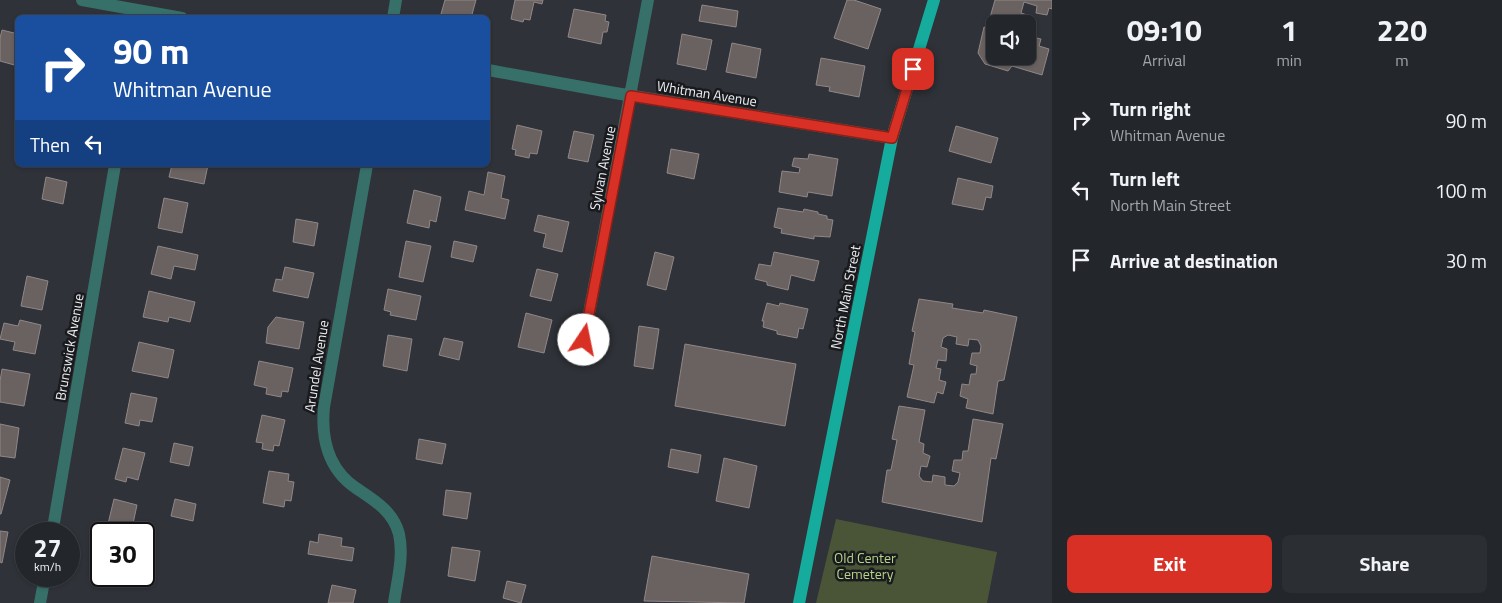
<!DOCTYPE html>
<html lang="en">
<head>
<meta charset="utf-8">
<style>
	:root { --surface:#23262a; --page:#2b2e32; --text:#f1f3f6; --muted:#a3a5a8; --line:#404347; --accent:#d93025 }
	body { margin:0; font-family:"Titillium Web",sans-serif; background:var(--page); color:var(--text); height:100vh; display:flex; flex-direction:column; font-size:19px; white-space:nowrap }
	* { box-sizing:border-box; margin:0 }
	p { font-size:16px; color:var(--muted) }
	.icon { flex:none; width:28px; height:28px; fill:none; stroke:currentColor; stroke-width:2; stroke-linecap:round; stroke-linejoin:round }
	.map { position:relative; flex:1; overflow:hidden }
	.side { display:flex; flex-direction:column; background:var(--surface); width:450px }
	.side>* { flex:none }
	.hud { position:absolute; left:15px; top:15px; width:475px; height:152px; border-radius:8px; box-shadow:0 1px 4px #0004,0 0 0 1px var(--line); background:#1a4fa0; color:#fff; overflow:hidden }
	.buttons { position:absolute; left:986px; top:15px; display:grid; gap:10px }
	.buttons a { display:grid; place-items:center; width:50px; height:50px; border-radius:8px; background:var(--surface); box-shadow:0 1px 4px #0004,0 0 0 1px var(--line); font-size:25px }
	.speed { position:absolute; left:15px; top:522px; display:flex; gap:10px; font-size:25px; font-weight:700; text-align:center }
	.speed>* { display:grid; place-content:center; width:65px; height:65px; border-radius:50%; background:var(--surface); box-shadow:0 1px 4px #0004,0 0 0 1px var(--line); line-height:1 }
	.speed small { font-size:12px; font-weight:400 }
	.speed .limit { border:2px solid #111; border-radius:8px; background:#fff; color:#111 }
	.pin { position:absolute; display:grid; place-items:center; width:42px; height:42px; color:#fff; margin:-21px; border-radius:10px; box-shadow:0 2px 8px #0006 }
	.me { position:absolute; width:55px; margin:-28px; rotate:11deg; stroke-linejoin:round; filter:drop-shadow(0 0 4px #0008) }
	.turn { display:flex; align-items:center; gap:18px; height:105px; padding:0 15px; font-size:22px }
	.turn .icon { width:65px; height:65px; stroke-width:2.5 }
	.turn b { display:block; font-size:35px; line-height:42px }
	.then { display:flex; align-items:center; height:48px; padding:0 15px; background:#0003; gap:10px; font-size:19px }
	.eta { display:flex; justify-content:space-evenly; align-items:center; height:85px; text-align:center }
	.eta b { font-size:30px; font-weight:700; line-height:35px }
	.action { display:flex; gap:10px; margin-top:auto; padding:10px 15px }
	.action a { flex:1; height:58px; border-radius:8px; background:var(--accent); color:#fff; font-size:20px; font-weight:700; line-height:58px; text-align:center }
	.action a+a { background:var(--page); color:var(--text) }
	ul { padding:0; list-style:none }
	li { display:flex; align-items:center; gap:15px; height:70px; padding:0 15px }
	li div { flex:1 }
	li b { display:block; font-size:19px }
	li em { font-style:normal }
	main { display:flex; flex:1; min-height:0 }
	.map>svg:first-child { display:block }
	.green { fill:#4a5538 }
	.building { fill:#6a6261; stroke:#908787 }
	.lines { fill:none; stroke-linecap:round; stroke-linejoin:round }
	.street { stroke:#377069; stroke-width:12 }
	.primary { stroke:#15ac9e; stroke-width:12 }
	.route-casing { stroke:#8d1f18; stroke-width:12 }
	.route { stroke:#d93025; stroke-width:9 }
	.labels { text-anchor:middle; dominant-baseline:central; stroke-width:5; stroke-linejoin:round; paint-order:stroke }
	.street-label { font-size:14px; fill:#edf0f3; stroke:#191a1d }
	.park-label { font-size:14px; fill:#b6d387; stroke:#191a1d }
</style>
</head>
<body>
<main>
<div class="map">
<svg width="1052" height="603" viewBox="0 0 1052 603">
	<rect width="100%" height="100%" fill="#2f3238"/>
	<path class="green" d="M 836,519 L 997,552 L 987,603 L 816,603 Z"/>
	<path class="building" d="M 445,0 L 476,0 L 471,18 L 456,18 L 441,14 Z
		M 515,0 L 543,0 L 542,4 L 534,2 L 530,20 L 524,19 L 523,22 L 511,19 Z
		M 847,0 L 854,0 L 881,9 L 868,49 L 834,38 Z
		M 995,0 L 1052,0 L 1052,9 L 1049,8 L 1047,15 L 1036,13 L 1037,6 L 1024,2 L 1021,13 L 1027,15 L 1025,24 L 995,24 L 995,56 L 1028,56 L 1028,36 L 1041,39 L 1039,46 L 1049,49 L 1042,75 L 1012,66 L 1008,71 L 985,64 L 978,53 L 984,27 L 987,28 Z
		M 702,5 L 738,11 L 736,27 L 699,21 Z
		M 574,9 L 606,15 L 605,21 L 609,22 L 607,32 L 603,32 L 601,44 L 568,37 Z
		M 2,30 L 18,34 L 18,66 L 0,61 L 0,38 Z
		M 682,34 L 712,40 L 706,70 L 677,64 Z
		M 732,43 L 761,49 L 756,78 L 726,72 Z
		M 821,58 L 865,66 L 859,97 L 829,91 L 830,87 L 816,85 Z
		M 517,125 L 542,131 L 537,154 L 530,153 L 529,158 L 515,155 L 516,150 L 512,149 Z
		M 956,126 L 998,138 L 991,163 L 949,151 Z
		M 574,131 L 594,135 L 588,162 L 568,158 Z
		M 671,149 L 699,154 L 694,179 L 667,173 Z
		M 809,154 L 838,159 L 832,196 L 808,192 L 807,197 L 779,192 L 782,171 L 799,173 L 800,168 L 792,166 L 794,158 L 808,159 Z
		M 172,165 L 208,165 L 204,184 L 169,177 Z
		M 488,172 L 505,176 L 501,198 L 509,200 L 505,219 L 465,210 L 469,191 L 484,195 Z
		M 46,177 L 67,182 L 63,204 L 42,199 Z
		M 958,178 L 993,186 L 991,198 L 986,197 L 983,210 L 952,204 Z
		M 414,190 L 441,197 L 436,222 L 430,220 L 429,228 L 407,223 Z
		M 164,198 L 188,203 L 182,233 L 158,228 Z
		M 778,208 L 803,212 L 804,209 L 818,212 L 818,214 L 827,216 L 827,219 L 833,220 L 830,237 L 814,236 L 814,239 L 781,233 L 782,229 L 774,227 Z
		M 538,215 L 569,222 L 562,252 L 543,247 L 546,234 L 534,231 Z
		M 296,219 L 318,223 L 314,246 L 293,242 Z
		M 406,241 L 431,246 L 423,282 L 399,277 Z
		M 454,241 L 477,246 L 473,262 L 451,257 Z
		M 158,246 L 198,255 L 195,270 L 174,266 L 171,279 L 151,274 Z
		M 655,252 L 674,257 L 666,290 L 647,285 Z
		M 774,252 L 819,261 L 814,281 L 791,275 L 788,290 L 767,285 L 767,282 L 755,279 L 759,264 L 771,266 Z
		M 285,267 L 314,273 L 308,298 L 273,291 L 276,279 L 282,280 Z
		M 537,269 L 558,274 L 551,301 L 530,296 Z
		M 27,276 L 48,281 L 42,310 L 21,306 Z
		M 388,289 L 421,296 L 416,320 L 390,315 L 391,312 L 384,310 Z
		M 149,291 L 195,302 L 190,322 L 169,317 L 168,322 L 143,317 Z
		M 919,299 L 953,304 L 952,308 L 983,313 L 984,310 L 1017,317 L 1004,380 L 998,381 L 993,414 L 966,408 L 968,399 L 960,396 L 962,384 L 969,385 L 971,374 L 976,374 L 977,366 L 970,364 L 972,353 L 980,353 L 981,346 L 978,340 L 969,339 L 968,346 L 956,344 L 957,337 L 948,335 L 943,338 L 941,347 L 947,349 L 946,361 L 938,360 L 936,368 L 941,369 L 939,380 L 946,382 L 943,394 L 937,392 L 934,403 L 907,397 L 914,365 L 909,364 L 915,332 L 912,331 Z
		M 767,303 L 779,306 L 780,303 L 808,309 L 803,329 L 799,328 L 797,338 L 777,334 L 777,331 L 763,327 L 764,321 L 762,321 Z
		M 526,313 L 552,320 L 544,353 L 518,347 Z
		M 276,317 L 304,322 L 299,349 L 266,343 L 268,327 Z
		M 20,320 L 41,325 L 35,354 L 13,350 L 15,342 L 0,339 L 4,323 L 18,326 Z
		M 639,326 L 659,329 L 653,369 L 634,366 Z
		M 388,335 L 412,339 L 407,371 L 383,366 Z
		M 444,338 L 463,342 L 459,360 L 439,355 Z
		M 139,342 L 174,350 L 168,378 L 132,371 Z
		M 685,344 L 796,364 L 785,426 L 675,406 Z
		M 259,361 L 293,368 L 288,392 L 282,391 L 281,397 L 266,394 L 267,388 L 254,385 Z
		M 2,369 L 30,374 L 24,406 L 0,402 L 0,381 Z
		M 131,393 L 157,398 L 152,422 L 140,420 L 139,426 L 125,423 Z
		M 899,406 L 925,410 L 919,442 L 924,444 L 923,453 L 930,456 L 927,467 L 921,466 L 919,476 L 923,481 L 932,482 L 933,475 L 945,477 L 945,485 L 954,486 L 958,482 L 960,473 L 952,471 L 954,460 L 962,460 L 963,451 L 968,451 L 973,419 L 1003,424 L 996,459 L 991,458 L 982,522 L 882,502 L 887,470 L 891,470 L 897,440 L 892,439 Z
		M 262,415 L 285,420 L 279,446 L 274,445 L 273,451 L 262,449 L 263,443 L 256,442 Z
		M 0,424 L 19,428 L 15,458 L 0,456 Z
		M 419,439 L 446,444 L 442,464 L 416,459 Z
		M 174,443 L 193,447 L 189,466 L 170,462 Z
		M 123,448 L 145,453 L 138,480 L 127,477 L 126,482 L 115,479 Z
		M 671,449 L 701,455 L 698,473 L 668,467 Z
		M 724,458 L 757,466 L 749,508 L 716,501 Z
		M 269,471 L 289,474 L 288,481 L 294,482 L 291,501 L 285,500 L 284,507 L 263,503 Z
		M 0,477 L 10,480 L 1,514 L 0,514 Z
		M 446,490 L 471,493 L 467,519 L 443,515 Z
		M 114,499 L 137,505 L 131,533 L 107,528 Z
		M 175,499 L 196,504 L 193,521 L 171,516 Z
		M 0,531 L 8,532 L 2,563 L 0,562 Z
		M 319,534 L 342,538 L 341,546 L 354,548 L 352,561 L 308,554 L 310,541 L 318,543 Z
		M 452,547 L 480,551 L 475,581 L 448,576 Z
		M 652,556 L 749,574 L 744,603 L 644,601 Z
		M 101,560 L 101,576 L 123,576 L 122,580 L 115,579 L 114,584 L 98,582 Z
		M 507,581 L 526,585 L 521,603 L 503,598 Z
		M 332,585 L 356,590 L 353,603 L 328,603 Z"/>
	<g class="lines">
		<path class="street" d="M 82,0 L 182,18
			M 393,18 L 396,0
			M 488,70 L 615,93 L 892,138
			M 367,165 L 324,407 C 321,438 328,469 356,488 C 374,500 393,511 399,534 C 404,557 397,581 394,603
			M 584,340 L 648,0
			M 52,534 L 115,165
			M 40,603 L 45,576"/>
		<path class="primary" d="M 799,603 L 892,138 L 934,0"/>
	</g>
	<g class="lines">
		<defs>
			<path id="route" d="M 584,340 L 631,96 L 892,138 L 913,69"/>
		</defs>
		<use href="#route" class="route-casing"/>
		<use href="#route" class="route"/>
	</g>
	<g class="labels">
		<g class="street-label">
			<text transform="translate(707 93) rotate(9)">Whitman Avenue</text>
			<text transform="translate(602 168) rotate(-79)">Sylvan Avenue</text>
			<text transform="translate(845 297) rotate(-79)">North Main Street</text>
			<text transform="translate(69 347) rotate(-80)">Brunswick Avenue</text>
			<text transform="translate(316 366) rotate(-81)">Arundel Avenue</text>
		</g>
		<g class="park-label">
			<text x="865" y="557">Old Center<tspan x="865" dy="16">Cemetery</tspan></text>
		</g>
	</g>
</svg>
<div class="buttons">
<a><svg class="icon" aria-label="sound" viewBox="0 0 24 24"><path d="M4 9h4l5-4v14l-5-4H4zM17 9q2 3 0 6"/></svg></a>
</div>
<div class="speed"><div>27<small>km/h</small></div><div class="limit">30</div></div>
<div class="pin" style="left:913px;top:69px;background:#d93025"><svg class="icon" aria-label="arrive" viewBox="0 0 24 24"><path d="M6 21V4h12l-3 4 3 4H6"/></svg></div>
<svg class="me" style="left:584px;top:340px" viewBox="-20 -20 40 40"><circle r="19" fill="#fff"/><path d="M0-13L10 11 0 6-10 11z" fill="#d93025"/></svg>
<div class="hud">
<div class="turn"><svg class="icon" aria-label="right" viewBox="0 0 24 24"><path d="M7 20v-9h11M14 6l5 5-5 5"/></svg><div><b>90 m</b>Whitman Avenue</div></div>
<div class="then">Then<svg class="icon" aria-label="left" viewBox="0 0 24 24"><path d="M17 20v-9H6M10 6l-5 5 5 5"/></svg></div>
</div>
</div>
<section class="side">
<div class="eta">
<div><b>09:10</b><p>Arrival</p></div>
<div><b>1</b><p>min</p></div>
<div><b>220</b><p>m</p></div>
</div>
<ul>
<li><svg class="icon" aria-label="right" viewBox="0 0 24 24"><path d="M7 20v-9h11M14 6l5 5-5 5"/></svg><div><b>Turn right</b><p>Whitman Avenue</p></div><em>90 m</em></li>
<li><svg class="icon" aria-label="left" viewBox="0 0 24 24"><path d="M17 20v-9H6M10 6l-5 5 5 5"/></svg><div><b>Turn left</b><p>North Main Street</p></div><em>100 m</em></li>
<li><svg class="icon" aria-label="arrive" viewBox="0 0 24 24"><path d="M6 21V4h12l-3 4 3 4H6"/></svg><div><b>Arrive at destination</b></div><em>30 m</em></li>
</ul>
<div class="action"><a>Exit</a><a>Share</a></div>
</section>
</main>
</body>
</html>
